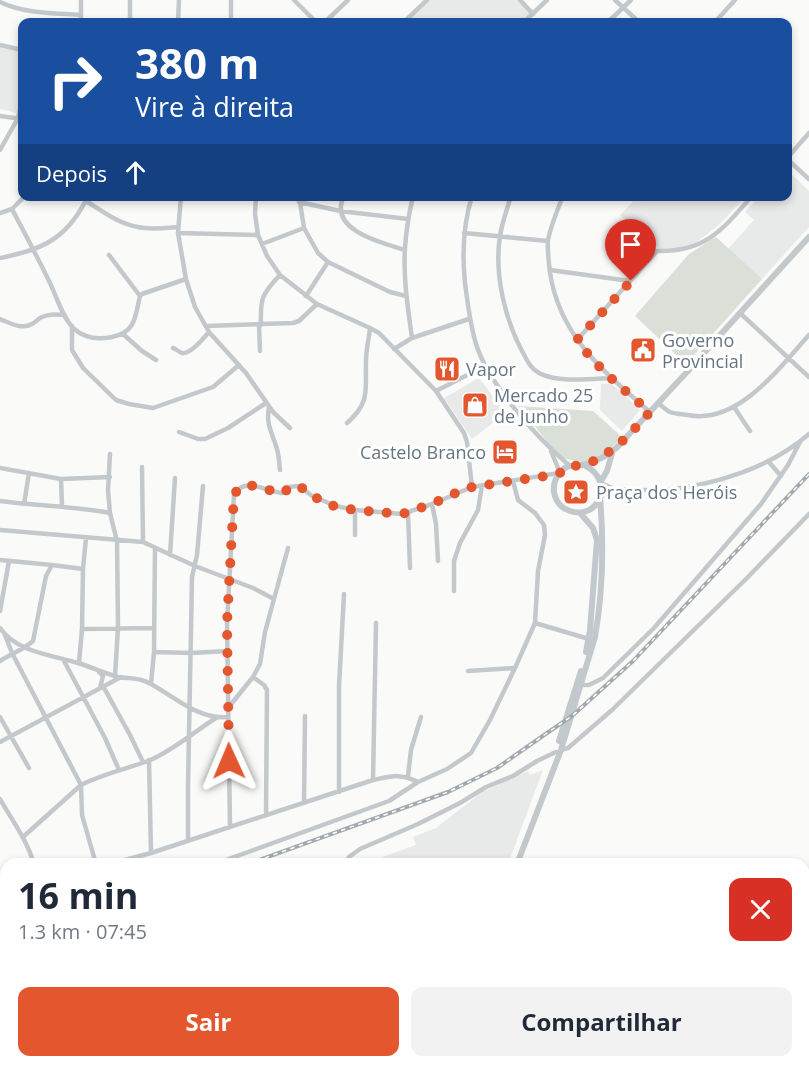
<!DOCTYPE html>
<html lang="pt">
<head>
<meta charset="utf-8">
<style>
	:root { --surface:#fff; --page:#f2f2f3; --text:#1f2937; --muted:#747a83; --accent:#e4572e }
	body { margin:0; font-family:"Open Sans",sans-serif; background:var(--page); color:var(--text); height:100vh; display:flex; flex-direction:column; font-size:22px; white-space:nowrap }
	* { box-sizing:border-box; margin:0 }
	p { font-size:20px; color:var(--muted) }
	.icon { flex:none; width:33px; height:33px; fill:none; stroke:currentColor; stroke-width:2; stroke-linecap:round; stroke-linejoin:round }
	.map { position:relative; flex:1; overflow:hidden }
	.sheet { position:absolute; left:0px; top:858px; width:810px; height:210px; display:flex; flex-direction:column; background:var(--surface); border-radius:18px 18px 0 0; box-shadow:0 3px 9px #0003 }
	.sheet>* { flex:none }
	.hud { position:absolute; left:18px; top:18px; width:774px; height:183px; border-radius:12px; box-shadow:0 3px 9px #0003; background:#1a4fa0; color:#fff; overflow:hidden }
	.pin { position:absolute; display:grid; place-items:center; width:51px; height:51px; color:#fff; margin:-62px -26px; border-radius:50% 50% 50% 0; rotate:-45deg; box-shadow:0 0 6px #0007 }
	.pin .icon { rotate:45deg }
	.me { position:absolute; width:66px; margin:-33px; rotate:359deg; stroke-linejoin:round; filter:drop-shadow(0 0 4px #0008) }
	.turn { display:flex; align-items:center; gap:21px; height:126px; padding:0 18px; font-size:27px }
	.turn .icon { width:78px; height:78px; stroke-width:2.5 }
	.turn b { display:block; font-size:42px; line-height:51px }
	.then { display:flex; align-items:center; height:57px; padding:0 18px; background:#0003; gap:12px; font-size:22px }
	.round { display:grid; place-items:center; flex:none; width:63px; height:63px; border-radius:12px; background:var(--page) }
	.summary { display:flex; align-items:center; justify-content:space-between; height:102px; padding:0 18px }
	h1 { font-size:36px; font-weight:700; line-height:45px }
	.cta { display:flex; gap:12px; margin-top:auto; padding:12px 18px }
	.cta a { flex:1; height:69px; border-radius:12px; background:var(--accent); color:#fff; font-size:24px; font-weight:700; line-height:69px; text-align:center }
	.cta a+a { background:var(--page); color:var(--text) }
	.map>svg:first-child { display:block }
	.built { fill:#e8e9e9 }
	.green { fill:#dadfd7 }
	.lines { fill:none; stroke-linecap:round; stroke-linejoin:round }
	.trunk-casing { stroke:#b4b9bd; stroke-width:10 }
	.minor { stroke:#c3c8cc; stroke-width:4.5 }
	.tertiary { stroke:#c3c8cc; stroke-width:6 }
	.trunk { stroke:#fff; stroke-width:8 }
	.rail-casing { stroke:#a2aab0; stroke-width:4 }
	.rail { stroke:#fff; stroke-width:1.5; stroke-dasharray:4.5; stroke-linecap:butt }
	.route { stroke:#e4572e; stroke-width:10; stroke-dasharray:0 18 }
	.labels { text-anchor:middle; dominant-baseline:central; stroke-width:6; stroke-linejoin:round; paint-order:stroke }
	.poi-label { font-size:18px; fill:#657683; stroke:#fff; text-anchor:start }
</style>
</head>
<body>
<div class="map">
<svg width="809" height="1068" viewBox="0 0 809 1068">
	<rect width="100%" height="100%" fill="#fafaf8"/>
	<path class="built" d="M 428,0 L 520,0 L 533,13 L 523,22 L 405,22 Z
		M 0,46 L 22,51 L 22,104 L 20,114 L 0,109 Z
		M 788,171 L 809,191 L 809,227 L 762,279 L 728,249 L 754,220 L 745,212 L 759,197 L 788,196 Z
		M 637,197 L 745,197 L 719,225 L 690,247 L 660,250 L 620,215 Z
		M 479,378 L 506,413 L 472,439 L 444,398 Z
		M 601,384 L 612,384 L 640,410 L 622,431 L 600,410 Z
		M 543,770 L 508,864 L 363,864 L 416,845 L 413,837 L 436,828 L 482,792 L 528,771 L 530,775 Z
		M 6,979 L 6,1062 L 416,1062 L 413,1068 L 45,1068 L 43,1064 L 34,1068 L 0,1068 L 0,980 Z"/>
	<path class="green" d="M 716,237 L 762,279 L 686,364 L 635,316 L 689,254 Z
		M 518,406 L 593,411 L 622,437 L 603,456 L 584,462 L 571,460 L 560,457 L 555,452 L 531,421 Z"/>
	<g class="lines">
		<defs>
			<path id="trunk" d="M 804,935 L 809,933
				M 443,1068 L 445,1062
				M 451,1068 L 453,1062"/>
		</defs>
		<use href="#trunk" class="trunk-casing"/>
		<path class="minor" d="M 294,0 L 316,22
			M 520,0 L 533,14
			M 615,0 L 639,22
			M 0,2 C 25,14 54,13 81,15
			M 81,22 L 81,0
			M 130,22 L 130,0
			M 178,22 L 179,0
			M 231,22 L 231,0
			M 325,22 L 348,0
			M 404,22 L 427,0
			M 524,22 L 547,0
			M 608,22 L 631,0
			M 715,22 L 735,0
			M 0,45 L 22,50
			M 0,116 L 22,119
			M 0,150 L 18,118 L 22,101
			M 788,157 L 809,133
			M 788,160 L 809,179
			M 181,196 L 178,233 L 186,279 L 195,307 L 209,332 L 246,373 L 273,412 L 290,428
			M 256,196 L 255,214 L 258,235 L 267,256 L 280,275 L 317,304 L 370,328 L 379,333 L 436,391 L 485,366
			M 299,196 L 304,228 L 318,253 L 328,262 L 390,292 L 406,296
			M 344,196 C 327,230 382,243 405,250
			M 472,196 C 463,225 462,254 465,283 C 468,305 470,326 477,347 C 491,387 538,439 570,466
			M 511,196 C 507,209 502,223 500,236 C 494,274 505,319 522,351 C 527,360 530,368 539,373 C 557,383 591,379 611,378
			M 563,196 C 557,211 551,225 548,240 C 547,251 549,262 550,273 C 560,337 604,372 650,412
			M 86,201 C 102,211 119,224 138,227 C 151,230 165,228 178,227
			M 299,202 L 340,211 L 408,219
			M 12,209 C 25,234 38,258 50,283 C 57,298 62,316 73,328 C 84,338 98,340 112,337 C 136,332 135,317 140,296 L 142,294 L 186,279
			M 0,213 L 12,209 L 25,196
			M 178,233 L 258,235
			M 464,233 L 548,241
			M 262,244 L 304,228
			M 109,255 L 140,296
			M 0,258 C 43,250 68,238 88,196
			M 550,270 L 630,281
			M 306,296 L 328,262
			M 740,313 L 809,377
			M 0,319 C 10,323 22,330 32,324 C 36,322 37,320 40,318 C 47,314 56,314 64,315
			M 259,325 L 260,351
			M 261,325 C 260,298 262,294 280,275
			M 72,326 L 72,350 L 83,368 L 116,400 L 129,404 L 153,408 L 213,387 L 239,365
			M 206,326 L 293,323 L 299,321 L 317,304
			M 123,334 L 142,351 L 156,360
			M 412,338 C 408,309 403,278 405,248 C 406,231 409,214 413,196
			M 577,340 L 657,251 C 706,252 722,230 752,196
			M 173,348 C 176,349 179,352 182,353 C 190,355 204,338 209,332
			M 394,349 L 412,338 L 469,319
			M 436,391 L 464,433 L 467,442 L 472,487
			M 658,403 C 662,406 666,410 670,412 C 675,414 682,414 688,415 C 738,425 779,368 809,335
			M 269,407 C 266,424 271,430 276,446 C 279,453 279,462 280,470
			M 734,407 L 750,431
			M 347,423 C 371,402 365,390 366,361 C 366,350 369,339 370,328
			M 179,432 L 198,439 L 205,439 L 228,428 L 266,403
			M 551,451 L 560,473
			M 110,454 L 108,490 L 110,513
			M 768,461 L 781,476
			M 142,467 L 143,542
			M 0,468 L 61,479 L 110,477
			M 61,479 L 62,506
			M 601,483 L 617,490
			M 601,496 C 606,494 613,491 618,490 C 633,488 649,492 664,490 C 715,485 770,468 809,434
			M 0,501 C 37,506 73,506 110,513 L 117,541 L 118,628 L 115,676
			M 24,504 L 29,473
			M 432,504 L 436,524 L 438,561
			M 408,512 L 410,568
			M 0,530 L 143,542 L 195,566 L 253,588 L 274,599 L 265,632 L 260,664 L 253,677 L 228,708
			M 355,535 L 355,510
			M 170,555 L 175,478
			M 0,560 L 52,565
			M 83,569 L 86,538
			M 454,591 L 454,561 L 460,543 L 478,510 L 482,485
			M 274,599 L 288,548
			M 0,611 L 9,561
			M 535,623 L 589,639
			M 0,628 C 16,652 52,655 78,663 C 91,667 104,673 118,677 C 128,679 138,677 149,683 C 174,696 198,720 228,717
			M 82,629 L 154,628
			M 5,635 L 12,653 L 81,785 L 82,815 L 96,864
			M 154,652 L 191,653 L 228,651
			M 63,659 L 105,738 L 119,770
			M 0,661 C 11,654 23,650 33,641 L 46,576 L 52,565 L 83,569 L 82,629 L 79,663
			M 468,671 L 515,668
			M 99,672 L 103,676 L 100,688
			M 253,677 L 264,685 L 267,690 L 266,815
			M 151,684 L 154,652 L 155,548
			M 581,685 L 589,685 L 603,678 L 654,628 L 761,504 L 788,465 L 800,442
			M 103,686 L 130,735 L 143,762
			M 0,717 L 29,768
			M 0,742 L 121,677
			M 561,750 L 568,748 L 612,710 L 747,578 L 809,514
			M 149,760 L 151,853
			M 408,776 L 411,750 L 421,717
			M 373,780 L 376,623
			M 339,792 L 339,686 L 344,594
			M 0,799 C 12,820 27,840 34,864
			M 304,803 L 305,716
			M 230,827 L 227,623 L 234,495 C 244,476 265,491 282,493 L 285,492 L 289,487 L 297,486 L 302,488 L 312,496 L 336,506 L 355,510 L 402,514 L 432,504 L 472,487 L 559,473
			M 23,837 L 81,785 C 102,774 126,769 148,761 C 171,752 195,731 216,718
			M 188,840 L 188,786 L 192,577 L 197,555 L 203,486
			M 110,864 L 151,853 L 373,780 C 392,776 401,773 418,782 L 447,769 L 471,753 L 490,720 L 515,668 L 535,623 L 538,571 L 545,535 L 544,525 L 535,513 L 518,500 L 513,481
			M 215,864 L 389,801 L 418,782
			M 346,864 L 349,857 L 360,849 L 418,824 L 460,803 L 486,787 L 513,776 L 537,761 L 556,752
			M 0,908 L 6,906
			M 804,971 L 809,942
			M 804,1007 L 809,1009
			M 296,1062 L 299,1068
			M 674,1062 L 691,1068
			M 417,1068 L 420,1062
			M 562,1068 L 565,1062
			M 621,1068 L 623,1062
			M 787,1068 L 787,1062"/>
		<path class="tertiary" d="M 584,465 C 616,480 599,521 570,511 C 554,506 549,487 559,474 C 567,462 576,467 587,464 C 596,461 608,455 615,449 C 622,443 628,435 634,429 C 652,410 669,391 687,372 C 727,327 768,282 809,237
			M 601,481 L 607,471 L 613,450
			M 580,513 L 593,528 L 597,540 L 590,630 L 586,652
			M 559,741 L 581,671
			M 517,864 L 561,750 L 595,637 C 603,591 604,544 600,497
			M 0,970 L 6,970
			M 129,1062 L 132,1068"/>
		<use href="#trunk" class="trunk"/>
		<defs>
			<path id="rail" d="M 248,864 L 448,792 L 497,768 L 547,733 L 572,716 L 633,661 L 809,474
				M 0,947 L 6,946"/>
		</defs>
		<use href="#rail" class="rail-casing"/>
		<use href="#rail" class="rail"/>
	</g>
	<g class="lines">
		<path class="route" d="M 229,761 L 227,623 L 234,495 C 245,476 264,491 282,493 L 285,492 L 289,487 L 297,486 L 302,488 L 312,496 L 336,507 L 355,510 L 402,514 L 432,504 L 458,492 L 472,487 L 559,474 C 569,463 573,467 584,465 C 588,464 594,461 597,459 C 619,448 634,429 650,412 C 624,390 597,368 577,340 L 631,281"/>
	</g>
	<defs>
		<symbol id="civic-square" viewBox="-11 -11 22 22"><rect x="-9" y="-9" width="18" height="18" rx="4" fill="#e4572e" stroke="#fff"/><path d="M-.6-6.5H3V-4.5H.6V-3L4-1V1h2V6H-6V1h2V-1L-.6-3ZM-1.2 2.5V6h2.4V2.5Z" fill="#fff"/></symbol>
		<symbol id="restaurant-square" viewBox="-11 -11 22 22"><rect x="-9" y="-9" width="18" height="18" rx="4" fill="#e4572e" stroke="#fff"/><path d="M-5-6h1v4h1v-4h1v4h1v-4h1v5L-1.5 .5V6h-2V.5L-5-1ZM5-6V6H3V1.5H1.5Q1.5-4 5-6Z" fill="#fff"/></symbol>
		<symbol id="shop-square" viewBox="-11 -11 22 22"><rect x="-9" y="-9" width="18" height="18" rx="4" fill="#e4572e" stroke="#fff"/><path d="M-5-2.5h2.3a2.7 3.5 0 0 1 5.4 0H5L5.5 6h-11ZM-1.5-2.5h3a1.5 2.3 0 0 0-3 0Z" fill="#fff"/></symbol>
		<symbol id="hotel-square" viewBox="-11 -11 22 22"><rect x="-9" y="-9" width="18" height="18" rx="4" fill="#e4572e" stroke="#fff"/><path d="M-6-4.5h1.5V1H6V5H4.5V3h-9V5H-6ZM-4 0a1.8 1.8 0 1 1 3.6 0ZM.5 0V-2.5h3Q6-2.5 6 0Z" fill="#fff"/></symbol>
		<symbol id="sight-square" viewBox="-11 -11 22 22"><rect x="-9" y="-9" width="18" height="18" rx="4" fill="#e4572e" stroke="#fff"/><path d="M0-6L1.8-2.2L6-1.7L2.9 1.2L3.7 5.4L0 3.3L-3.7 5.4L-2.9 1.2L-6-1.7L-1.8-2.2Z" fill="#fff"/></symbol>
	</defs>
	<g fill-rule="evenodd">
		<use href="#civic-square" x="628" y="335" width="30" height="30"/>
		<use href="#restaurant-square" x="432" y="354" width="30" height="30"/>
		<use href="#shop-square" x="460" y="390" width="30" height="30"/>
		<use href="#hotel-square" x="490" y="437" width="30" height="30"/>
		<use href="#sight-square" x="561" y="477" width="30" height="30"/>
	</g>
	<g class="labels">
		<g class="poi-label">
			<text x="662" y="340">Governo<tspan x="662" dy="21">Provincial</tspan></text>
			<text x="466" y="369">Vapor</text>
			<text x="494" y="395">Mercado 25<tspan x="494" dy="21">de Junho</tspan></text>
			<text x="486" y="452" text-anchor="end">Castelo Branco</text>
			<text x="596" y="492">Praça dos Heróis</text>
		</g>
	</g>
</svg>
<div class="pin" style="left:631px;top:281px;background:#d93025"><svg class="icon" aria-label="arrive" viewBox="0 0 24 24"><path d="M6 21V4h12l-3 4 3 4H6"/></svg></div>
<svg class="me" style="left:229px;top:761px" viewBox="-20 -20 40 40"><path d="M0-17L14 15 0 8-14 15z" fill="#e4572e" stroke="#fff" stroke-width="4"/></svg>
<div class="hud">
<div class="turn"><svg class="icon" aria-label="right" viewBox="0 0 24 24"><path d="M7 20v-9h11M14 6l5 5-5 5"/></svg><div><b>380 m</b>Vire à direita</div></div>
<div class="then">Depois<svg class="icon" aria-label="ahead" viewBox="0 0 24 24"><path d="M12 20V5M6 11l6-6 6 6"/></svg></div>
</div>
<section class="sheet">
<div class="summary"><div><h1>16 min</h1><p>1.3 km · 07:45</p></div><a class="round" style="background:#d93025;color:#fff"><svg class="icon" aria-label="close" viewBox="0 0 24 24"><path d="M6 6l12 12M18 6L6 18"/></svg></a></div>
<div class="cta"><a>Sair</a><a>Compartilhar</a></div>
</section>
</div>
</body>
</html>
